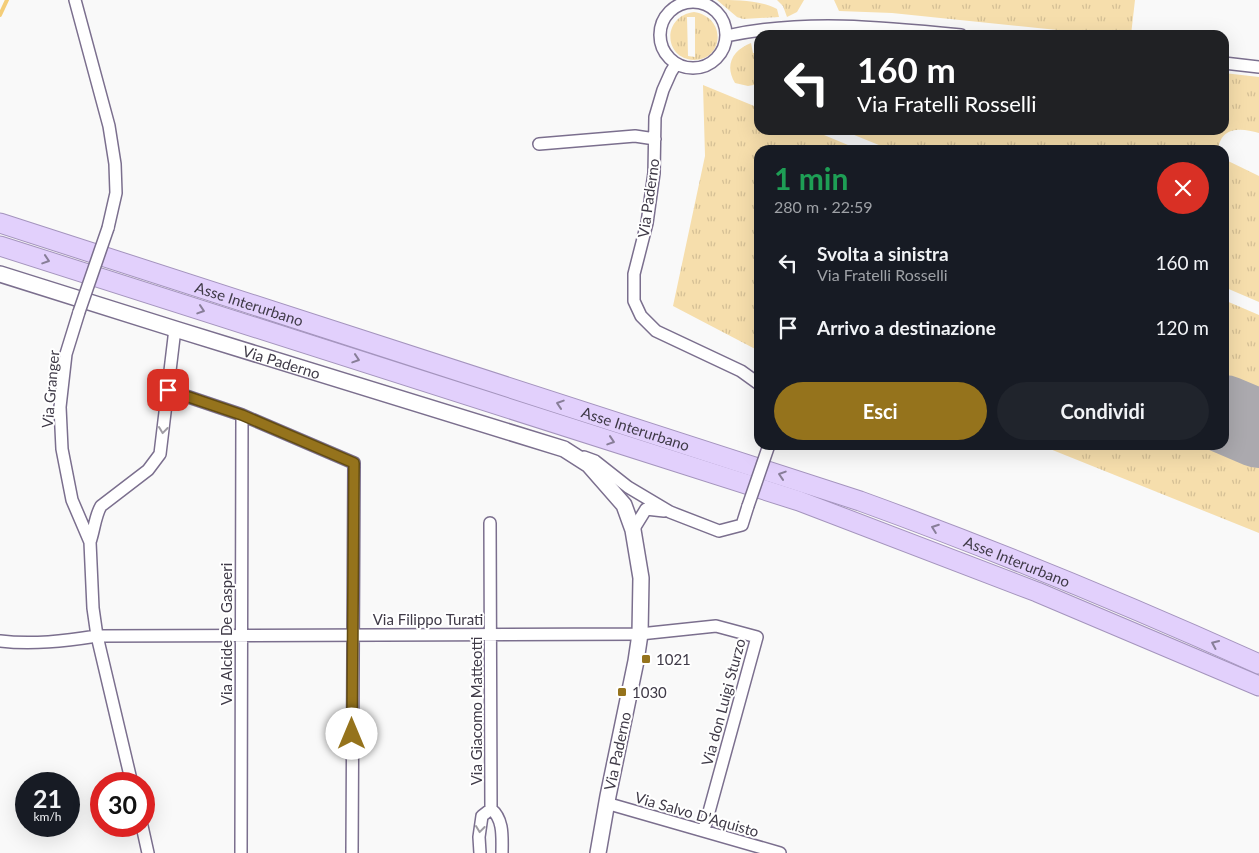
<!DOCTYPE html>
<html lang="it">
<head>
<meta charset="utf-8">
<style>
	:root { --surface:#171b24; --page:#20242c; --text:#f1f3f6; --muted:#9ea1a6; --accent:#95731c }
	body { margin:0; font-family:Lato,sans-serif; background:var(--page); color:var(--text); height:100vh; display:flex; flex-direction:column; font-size:19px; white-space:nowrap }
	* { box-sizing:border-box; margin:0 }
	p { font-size:16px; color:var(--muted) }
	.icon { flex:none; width:28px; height:28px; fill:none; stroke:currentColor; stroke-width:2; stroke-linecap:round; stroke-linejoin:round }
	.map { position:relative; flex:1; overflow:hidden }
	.details { position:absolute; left:754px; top:145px; width:475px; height:305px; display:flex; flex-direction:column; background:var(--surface); border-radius:15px; box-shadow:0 5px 20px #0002 }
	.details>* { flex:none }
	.guide { position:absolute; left:754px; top:30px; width:475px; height:105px; border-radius:15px; box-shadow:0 5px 20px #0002; background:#202124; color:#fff; overflow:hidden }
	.speed { position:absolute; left:15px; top:772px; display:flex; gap:10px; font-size:25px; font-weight:700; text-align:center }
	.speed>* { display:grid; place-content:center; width:65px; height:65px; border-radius:50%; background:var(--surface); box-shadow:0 5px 20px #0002; line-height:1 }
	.speed small { font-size:12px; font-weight:400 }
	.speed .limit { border:8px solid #d22; background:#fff; color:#111 }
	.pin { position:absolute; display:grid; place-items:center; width:42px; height:42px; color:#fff; margin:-21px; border-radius:10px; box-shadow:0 2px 8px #0006 }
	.me { position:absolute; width:55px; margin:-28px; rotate:0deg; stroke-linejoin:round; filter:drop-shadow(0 0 4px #0008) }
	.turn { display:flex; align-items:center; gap:18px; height:105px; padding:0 20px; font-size:22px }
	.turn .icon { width:65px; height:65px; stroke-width:2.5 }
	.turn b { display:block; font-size:35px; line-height:42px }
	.round { display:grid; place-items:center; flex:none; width:52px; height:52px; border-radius:26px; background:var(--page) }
	.summary { display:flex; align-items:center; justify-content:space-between; height:85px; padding:0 20px }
	h1 { font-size:30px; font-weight:700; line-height:38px; color:#1e9e55 }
	.action { display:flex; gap:10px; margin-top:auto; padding:10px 20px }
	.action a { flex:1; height:58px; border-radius:30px; background:var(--accent); color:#fff; font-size:20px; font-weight:700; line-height:58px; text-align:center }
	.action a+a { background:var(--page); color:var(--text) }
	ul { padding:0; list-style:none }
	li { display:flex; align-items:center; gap:15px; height:65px; padding:0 20px }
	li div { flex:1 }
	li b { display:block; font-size:19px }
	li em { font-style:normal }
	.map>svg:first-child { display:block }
	.grass { fill:url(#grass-tufts); fill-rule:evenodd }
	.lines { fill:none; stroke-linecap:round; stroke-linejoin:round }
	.stream { stroke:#f4cd78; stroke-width:4 }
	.runway { stroke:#aba9ae; stroke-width:78 }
	.minor-casing { stroke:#7b6f8e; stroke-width:14 }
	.tertiary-casing { stroke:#7b6f8e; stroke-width:18 }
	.trunk-casing { stroke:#a494bd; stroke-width:21 }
	.minor { stroke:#fff; stroke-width:11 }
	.tertiary { stroke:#fff; stroke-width:15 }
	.trunk { stroke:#e2d0fc; stroke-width:19 }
	.minor-bridge-casing { stroke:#7b6f8e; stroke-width:14; stroke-linecap:butt }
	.minor-bridge { stroke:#fff; stroke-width:11 }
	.oneway { stroke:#887e98 }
	.oneway2 { stroke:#9f9ca3 }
	.route-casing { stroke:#614b12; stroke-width:12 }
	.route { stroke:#95731c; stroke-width:9 }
	.poi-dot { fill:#95731c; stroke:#fff; stroke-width:2 }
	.labels { text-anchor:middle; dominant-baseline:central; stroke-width:4; stroke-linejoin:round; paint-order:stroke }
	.street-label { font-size:15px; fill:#3f3a47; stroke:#fff }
	.poi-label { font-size:15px; fill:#3f3a47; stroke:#fff; text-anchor:start }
</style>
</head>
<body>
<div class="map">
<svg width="1259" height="853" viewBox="0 0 1259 853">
	<defs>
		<pattern id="grass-tufts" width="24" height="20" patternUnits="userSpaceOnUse" patternTransform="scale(1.25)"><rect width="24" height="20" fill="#f6deac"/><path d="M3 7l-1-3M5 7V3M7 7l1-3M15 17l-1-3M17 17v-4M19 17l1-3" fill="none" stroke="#d4bf95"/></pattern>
	</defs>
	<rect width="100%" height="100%" fill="#f9f9f9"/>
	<path class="grass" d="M 717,0 C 737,0 760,0 777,9 L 779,17 L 743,19 L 737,17 Z
		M 777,0 L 804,0 L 797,12 L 787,17 L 783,6 Z
		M 834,0 L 1135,0 L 1131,35 L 1106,35 L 892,13 L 839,11 Z
		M 694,12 C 727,17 724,60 694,60 C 663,59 662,16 694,12 ZM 687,17 L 695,17 L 695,57 L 688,56 Z
		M 751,43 L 753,53 L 759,53 L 759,84 L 748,86 L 735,83 C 724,65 733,50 751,43 Z
		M 1224,73 L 1259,77 L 1259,133 C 1241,128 1221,126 1218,150 L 891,150 L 842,130 L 1224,130 Z
		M 703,85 L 759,108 L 759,130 L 812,130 L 860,150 L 759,150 L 759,351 L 673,306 L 705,156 Z
		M 1224,159 L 1259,176 L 1259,302 L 1224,287 Z
		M 1224,300 L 1259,315 L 1259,414 L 1224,399 Z
		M 1224,434 L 1259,449 L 1259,533 L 1040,445 L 1224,445 Z"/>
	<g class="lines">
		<path class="stream" d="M 0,15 L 7,0"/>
		<path class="runway" d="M 1224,414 L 1259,429"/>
		<defs>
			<path id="minor" d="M 75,0 L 109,126 L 115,164 L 116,193 L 108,228
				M660 35a33 33 0 1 1 66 0a33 33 0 1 1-66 0Z
				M 726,36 C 803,19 883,27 961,35
				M 1224,63 L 1259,67
				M 676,64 L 671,72 L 663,90 L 655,117 L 654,173 L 647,223 L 634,274 L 634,301 L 641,316 L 656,331 L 741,371 L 759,384
				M 539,144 L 635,136 L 655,139
				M 79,312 L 66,354 L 60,407 L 62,449 L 72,500 L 90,542 L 93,608 L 97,636 L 132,784
				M 168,390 L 242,415 L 354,463 L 352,853
				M 584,457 L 595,461 L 628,487 L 670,512 L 719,531 L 742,525 L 748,506
				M 490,523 L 491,809
				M 633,530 L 646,509 L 664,511
				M 90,542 C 94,531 95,516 101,506 L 148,470 L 160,454 L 175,329
				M 0,641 C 32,645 65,641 97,636 L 640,634 L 716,626 L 757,637 L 704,830
				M 606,803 L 780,853
				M 491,809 C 504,819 502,838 502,853
				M 142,826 L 148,853
				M 241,853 L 242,415
				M 480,853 L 479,837 L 482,816 L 491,809"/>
			<g id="tertiary">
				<path id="s1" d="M 0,274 L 175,329 L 564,449 L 589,465 L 624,505 L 633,530 L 641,578 L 640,634 L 636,661 L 608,796 L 598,853"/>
			</g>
			<g id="trunk">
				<path id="s2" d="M 0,223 L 860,501 C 995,550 1128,605 1259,664"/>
				<path d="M 0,246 L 799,501 L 1037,592 L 1259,686"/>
			</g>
		</defs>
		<use href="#minor" class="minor-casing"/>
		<use href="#tertiary" class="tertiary-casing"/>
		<use href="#trunk" class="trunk-casing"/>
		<use href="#minor" class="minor"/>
		<use href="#tertiary" class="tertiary"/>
		<use href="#trunk" class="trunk"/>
		<defs>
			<path id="minor-bridge" d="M 79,312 L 108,228
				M 748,506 L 769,445"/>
		</defs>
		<use href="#minor-bridge" class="minor-bridge-casing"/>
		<use href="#minor-bridge" class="minor-bridge"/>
	</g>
	<defs><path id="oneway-chevron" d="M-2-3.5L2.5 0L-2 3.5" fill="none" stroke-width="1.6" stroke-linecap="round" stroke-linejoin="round" transform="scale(1.25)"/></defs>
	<g class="oneway">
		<use href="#oneway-chevron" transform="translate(46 260) rotate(18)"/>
		<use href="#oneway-chevron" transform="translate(201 310) rotate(18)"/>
		<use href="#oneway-chevron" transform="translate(356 359) rotate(18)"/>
		<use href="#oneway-chevron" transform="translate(560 404) rotate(-162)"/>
		<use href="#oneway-chevron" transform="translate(611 441) rotate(18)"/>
		<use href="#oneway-chevron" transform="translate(782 475) rotate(-162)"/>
		<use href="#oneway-chevron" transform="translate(935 528) rotate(-160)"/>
		<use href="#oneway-chevron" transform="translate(1215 644) rotate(-156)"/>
	</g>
	<g class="oneway2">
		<use href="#oneway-chevron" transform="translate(163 430) rotate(97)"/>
		<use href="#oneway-chevron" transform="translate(480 829) rotate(97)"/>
	</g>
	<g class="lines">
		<defs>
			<path id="route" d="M 168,390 L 242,415 L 354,463 L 352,734"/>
		</defs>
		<use href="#route" class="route-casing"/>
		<use href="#route" class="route"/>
	</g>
	<g class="poi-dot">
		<rect x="641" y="654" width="10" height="10" rx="2.5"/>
		<rect x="617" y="687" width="10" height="10" rx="2.5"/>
	</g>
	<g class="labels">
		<g class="street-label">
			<text transform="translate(648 198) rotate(-82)">Via Paderno</text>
			<text stroke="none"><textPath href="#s2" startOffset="262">Asse Interurbano</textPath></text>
			<text stroke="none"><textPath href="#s1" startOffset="295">Via Paderno</textPath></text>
			<text transform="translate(50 389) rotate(-85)">Via Granger</text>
			<text stroke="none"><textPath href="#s2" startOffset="668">Asse Interurbano</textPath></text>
			<text stroke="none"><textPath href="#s2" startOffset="1072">Asse Interurbano</textPath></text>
			<text x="428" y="619">Via Filippo Turati</text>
			<text transform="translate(226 634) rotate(-90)">Via Alcide De Gasperi</text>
			<text transform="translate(723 702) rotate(-75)">Via don Luigi Sturzo</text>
			<text transform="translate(476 711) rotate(-90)">Via Giacomo Matteotti</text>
			<text transform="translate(617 751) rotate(-78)">Via Paderno</text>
			<text transform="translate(697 814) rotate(16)">Via Salvo D'Aquisto</text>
		</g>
		<g class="poi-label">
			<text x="656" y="659">1021</text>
			<text x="632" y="692">1030</text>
		</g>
	</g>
</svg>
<div class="speed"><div>21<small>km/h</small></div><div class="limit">30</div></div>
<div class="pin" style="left:168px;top:390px;background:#d93025"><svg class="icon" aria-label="arrive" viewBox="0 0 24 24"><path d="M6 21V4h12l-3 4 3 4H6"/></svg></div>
<svg class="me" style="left:352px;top:734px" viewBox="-20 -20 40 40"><circle r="19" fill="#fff"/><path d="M0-13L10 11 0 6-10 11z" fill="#95731c"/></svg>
<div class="guide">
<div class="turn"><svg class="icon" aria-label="left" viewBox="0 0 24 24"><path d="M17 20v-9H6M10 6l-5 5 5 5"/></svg><div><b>160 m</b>Via Fratelli Rosselli</div></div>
</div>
<section class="details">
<div class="summary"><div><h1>1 min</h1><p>280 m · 22:59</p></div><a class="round" style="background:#d93025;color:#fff"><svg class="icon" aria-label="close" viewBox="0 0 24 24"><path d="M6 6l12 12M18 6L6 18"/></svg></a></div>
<ul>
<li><svg class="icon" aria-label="left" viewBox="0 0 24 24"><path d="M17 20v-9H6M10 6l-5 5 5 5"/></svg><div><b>Svolta a sinistra</b><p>Via Fratelli Rosselli</p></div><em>160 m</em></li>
<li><svg class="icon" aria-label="arrive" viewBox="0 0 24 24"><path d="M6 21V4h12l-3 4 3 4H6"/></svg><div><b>Arrivo a destinazione</b></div><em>120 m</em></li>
</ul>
<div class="action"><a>Esci</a><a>Condividi</a></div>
</section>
</div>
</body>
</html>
